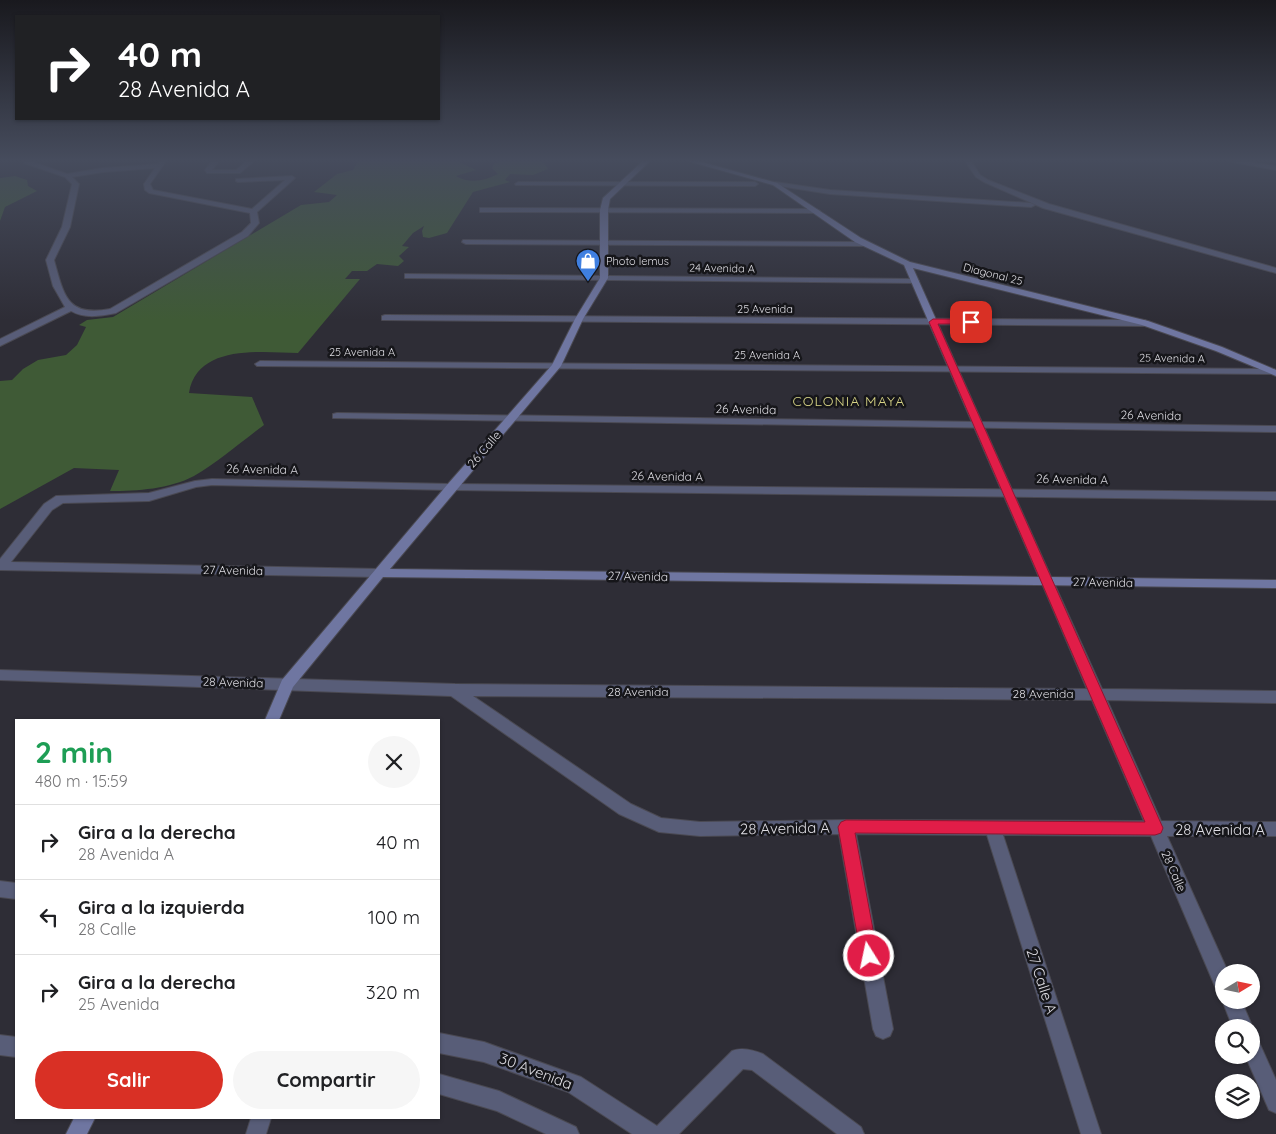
<!DOCTYPE html>
<html lang="es">
<head>
<meta charset="utf-8">
<style>
	:root { --surface:#fff; --page:#f6f6f6; --text:#202124; --muted:#757577; --line:#e0e0e0; --accent:#d93025 }
	body { margin:0; font-family:Quicksand,sans-serif; background:var(--page); color:var(--text); height:100vh; display:flex; flex-direction:column; font-size:19px; white-space:nowrap }
	* { box-sizing:border-box; margin:0 }
	p { font-size:16px; color:var(--muted) }
	.icon { flex:none; width:28px; height:28px; fill:none; stroke:currentColor; stroke-width:2; stroke-linecap:round; stroke-linejoin:round }
	.map { position:relative; flex:1; overflow:hidden }
	.sheet { position:absolute; left:15px; top:719px; width:425px; height:400px; display:flex; flex-direction:column; background:var(--surface); border-radius:0px; box-shadow:0 1px 4px #0004 }
	.sheet>* { flex:none }
	.hud { position:absolute; left:15px; top:15px; width:425px; height:105px; border-radius:0px; box-shadow:0 1px 4px #0004; background:#202124; color:#fff; overflow:hidden }
	.needle { width:32px; rotate:80deg }
	.buttons { position:absolute; left:1215px; top:964px; display:grid; gap:10px }
	.buttons a { display:grid; place-items:center; width:45px; height:45px; border-radius:50%; background:var(--surface); box-shadow:0 1px 4px #0004; font-size:25px }
	.pin { position:absolute; display:grid; place-items:center; width:42px; height:42px; color:#fff; margin:-21px; border-radius:10px; box-shadow:0 2px 8px #0006 }
	.me { position:absolute; width:55px; margin:-28px; rotate:350deg; stroke-linejoin:round; filter:drop-shadow(0 0 4px #0008) }
	.turn { display:flex; align-items:center; gap:18px; height:105px; padding:0 20px; font-size:22px }
	.turn .icon { width:65px; height:65px; stroke-width:2.5 }
	.turn b { display:block; font-size:35px; line-height:42px }
	.round { display:grid; place-items:center; flex:none; width:52px; height:52px; border-radius:26px; background:var(--page) }
	.headline { display:flex; align-items:center; justify-content:space-between; height:85px; padding:0 20px }
	h1 { font-size:30px; font-weight:800; line-height:38px; color:#1e9e55 }
	.cta { display:flex; gap:10px; margin-top:auto; padding:10px 20px }
	.cta a { flex:1; height:58px; border-radius:30px; background:var(--accent); color:#fff; font-size:20px; font-weight:800; line-height:58px; text-align:center }
	.cta a+a { background:var(--page); color:var(--text) }
	ul { padding:0; list-style:none }
	li { display:flex; align-items:center; gap:15px; height:75px; padding:0 20px; border-top:1px solid var(--line) }
	li div { flex:1 }
	li b { display:block; font-size:19px }
	li em { font-style:normal }
	.map>svg:first-child { display:block }
	.green { fill:#3f5a36 }
	.lines { fill:none; stroke-linecap:round; stroke-linejoin:round }
	.street-casing { stroke:#4a4952; stroke-width:2 }
	.secondary-casing { stroke:#4a4952; stroke-width:2 }
	.street { fill:#585d78; fill-rule:evenodd }
	.secondary { fill:#6f76a1; fill-rule:evenodd }
	.route { fill:#e11d48; stroke:#92132f }
	.labels { text-anchor:middle; dominant-baseline:central; stroke-width:5; stroke-linejoin:round; paint-order:stroke }
	.far-poi-label { font-size:11px; fill:#dddce2; stroke:#16161a; text-anchor:start }
	.far-street-label { font-size:11px; fill:#dddce2; stroke:#16161a }
	.street-label { font-size:12px; fill:#dddce2; stroke:#16161a }
	.neighbourhood-label { font-size:14px; letter-spacing:1px; fill:#d7d486; stroke:#16161a }
	.near-street-label { font-size:15px; fill:#dddce2; stroke:#16161a }
</style>
</head>
<body>
<div class="map">
<svg width="1276" height="1134" viewBox="0 0 1276 1134">
	<rect width="100%" height="100%" fill="#2e2d36"/>
	<path class="green" d="M 358,161 L 457,161 L 476,170 L 456,176 C 470,184 484,181 498,174 L 492,168 L 494,164 L 503,161 L 543,161 L 548,169 L 533,175 L 510,174 L 505,180 L 510,182 L 473,192 L 447,233 L 429,238 L 423,237 L 422,231 L 424,226 L 413,233 L 402,246 L 409,247 L 399,256 L 404,261 L 398,266 L 377,264 L 367,271 L 352,271 L 345,279 L 360,279 L 298,353 C 261,352 197,344 189,393 L 252,397 L 264,425 C 241,442 218,462 194,476 C 169,489 138,491 110,491 L 119,470 L 74,468 L 0,509 L 0,381 L 12,380 L 23,369 L 38,360 L 66,355 L 77,345 L 86,327 L 79,325 L 87,320 L 113,317 L 301,205 L 329,202 L 337,195 L 314,192 L 337,174 L 353,170 Z
		M 15,176 L 27,180 L 28,186 L 37,191 L 5,207 L 0,221 L 0,178 Z"/>
	<g class="lines">
		<defs>
			<path id="street" d="M 23,161 L 30,161 L 67,174 L 103,168 L 158,164 L 160,161 L 166,161 L 150,184 L 153,190 L 252,209 L 285,180 L 238,182 L 236,181 L 236,179 L 292,176 L 295,178 L 257,212 L 259,223 L 248,236 L 116,313 C 100,316 85,319 71,311 L 0,346 L 0,339 L 65,307 L 53,286 L 46,260 L 62,227 L 72,184 L 65,177 L 24,163 ZM 155,168 L 144,184 L 145,190 L 149,193 L 250,213 L 251,223 L 242,232 L 110,309 C 67,317 64,296 54,260 L 70,227 L 79,184 L 72,177 L 103,172 Z
				M 212,161 L 219,161 L 212,170 L 236,170 L 247,161 L 254,161 L 240,173 L 207,173 L 205,170 Z
				M 634,161 L 648,161 L 648,162 L 645,164 Z
				M 965,161 L 971,161 L 980,175 L 988,180 L 1049,204 L 1276,268 L 1276,273 L 1043,208 L 984,182 L 976,177 Z
				M 1227,161 L 1243,161 L 1276,166 L 1276,170 Z
				M 518,182 L 755,182 L 758,184 L 755,186 L 516,185 L 515,184 Z
				M 775,182 L 830,190 L 1031,203 L 1035,205 L 1031,207 L 830,194 L 773,185 L 772,184 Z
				M 483,208 L 816,209 L 820,211 L 816,213 L 480,212 L 480,208 Z
				M 463,240 L 865,242 L 869,244 L 865,246 L 466,244 L 462,242 Z
				M 405,274 L 915,279 L 919,281 L 915,283 L 408,278 L 405,278 Z
				M 385,315 L 1145,320 L 1149,323 L 1145,326 L 382,320 L 382,316 Z
				M 260,361 L 1274,369 L 1276,370 L 1276,374 L 257,366 L 255,364 Z
				M 337,413 L 1276,426 L 1276,432 L 333,418 L 333,414 Z
				M 212,479 L 451,484 L 1276,492 L 1276,500 L 451,490 L 212,485 L 196,487 L 149,501 L 63,503 L 52,510 L 11,562 L 379,569 L 385,573 L 379,577 L 0,570 L 0,559 L 44,504 L 56,496 L 149,493 L 195,481 Z
				M 1047,577 L 1053,581 L 1102,689 L 1276,691 L 1276,703 L 1107,700 L 1161,821 L 1276,822 L 1276,836 L 1167,836 L 1228,972 L 1224,972 L 1224,993 L 1217,991 L 1151,836 L 1003,835 L 1101,1134 L 1081,1134 L 987,835 L 856,834 L 893,1029 L 890,1036 L 883,1039 L 876,1036 L 873,1029 L 839,834 L 700,836 L 659,832 L 619,814 L 451,696 L 0,680 L 0,670 L 455,684 L 1087,689 L 1041,581 ZM 473,696 L 1092,700 L 1144,821 L 846,820 L 700,822 L 661,818 L 631,804 Z
				M 0,881 L 16,883 L 16,899 L 0,897 Z
				M 1224,995 L 1224,1000 L 1241,1000 L 1253,1028 L 1251,1031 L 1251,1028 L 1233,1028 L 1222,1000 Z
				M 439,1033 L 484,1042 L 581,1077 L 657,1126 L 732,1051 C 742,1047 753,1050 763,1054 L 861,1127 L 864,1134 L 837,1134 L 752,1070 L 743,1069 L 679,1134 L 632,1134 L 568,1092 L 484,1062 L 439,1053 Z
				M 0,1035 L 16,1037 L 16,1057 L 0,1055 Z
				M 1251,1037 L 1258,1040 L 1276,1080 L 1276,1113 L 1269,1110 L 1245,1055 L 1251,1055 Z
				M 439,1074 L 499,1091 L 576,1127 L 579,1134 L 546,1134 L 497,1111 L 439,1094 Z
				M 251,1118 L 271,1118 L 266,1134 L 246,1134 Z"/>
			<path id="secondary" d="M 643,161 L 650,161 L 610,199 L 608,210 L 608,278 L 583,319 L 561,366 L 390,569 L 1039,577 L 904,265 L 855,242 L 773,185 L 688,161 L 698,161 L 777,183 L 861,238 L 910,262 L 1148,321 L 1222,347 L 1276,370 L 1276,376 L 1216,351 L 1142,325 L 913,268 L 1051,577 L 1276,580 L 1276,588 L 383,577 L 293,687 L 279,720 L 265,720 L 282,680 L 447,485 L 552,365 L 575,319 L 600,278 L 600,210 L 603,198 Z
				M 74,1118 L 95,1118 L 87,1134 L 66,1134 Z"/>
		</defs>
		<use href="#street" class="street-casing"/>
		<use href="#secondary" class="secondary-casing"/>
		<use href="#street" class="street"/>
		<use href="#secondary" class="secondary"/>
	</g>
	<linearGradient id="sky" x2="0" y2="1"><stop stop-color="#19191e"/><stop offset="0.5" stop-color="#464c5d"/><stop offset="1" stop-color="#464c5d" stop-opacity="0"/></linearGradient>
	<rect width="1276" height="320" fill="url(#sky)"/>
	<path class="route" d="M 933,319 L 971,319 L 975,322 L 971,324 L 938,324 L 1163,828 L 1161,833 L 1155,835 L 855,833 L 878,956 L 875,961 L 869,964 L 863,961 L 861,956 L 838,827 L 841,822 L 846,820 L 1145,822 L 929,322 Z"/>
	<defs>
		<symbol id="shop-pin" viewBox="-11 -11 22 30"><path d="M0 17L-7.5 6A9.5 9.5 0 1 1 7.5 6Z" fill="#3f7fe0" stroke="#16161a"/><path d="M-5-2.5h2.3a2.7 3.5 0 0 1 5.4 0H5L5.5 6h-11ZM-1.5-2.5h3a1.5 2.3 0 0 0-3 0Z" fill="#fff"/></symbol>
	</defs>
	<g fill-rule="evenodd">
		<use href="#shop-pin" x="574" y="247" width="28" height="38"/>
	</g>
	<g class="labels">
		<g class="far-poi-label">
			<text x="606" y="261">Photo lemus</text>
		</g>
		<g class="far-street-label">
			<text transform="translate(722 268) rotate(1)">24 Avenida A</text>
			<text transform="translate(993 274) rotate(14)">Diagonal 25</text>
			<text x="765" y="309">25 Avenida</text>
			<text x="362" y="352">25 Avenida A</text>
			<text x="767" y="355">25 Avenida A</text>
			<text transform="translate(1172 358) rotate(1)">25 Avenida A</text>
		</g>
		<g class="street-label">
			<text transform="translate(746 409) rotate(1)">26 Avenida</text>
			<text transform="translate(1151 415) rotate(1)">26 Avenida</text>
			<text transform="translate(484 449) rotate(-49)">26 Calle</text>
			<text transform="translate(262 469) rotate(1)">26 Avenida A</text>
			<text transform="translate(667 476) rotate(1)">26 Avenida A</text>
			<text transform="translate(1072 479) rotate(1)">26 Avenida A</text>
			<text transform="translate(233 570) rotate(1)">27 Avenida</text>
			<text transform="translate(638 576) rotate(1)">27 Avenida</text>
			<text transform="translate(1103 582) rotate(1)">27 Avenida</text>
			<text transform="translate(233 682) rotate(2)">28 Avenida</text>
			<text x="638" y="691">28 Avenida</text>
			<text x="1043" y="693">28 Avenida</text>
			<text transform="translate(1174 871) rotate(66)">28 Calle</text>
		</g>
		<g class="neighbourhood-label">
			<text x="849" y="401">COLONIA MAYA</text>
		</g>
		<g class="near-street-label">
			<text transform="translate(785 828) rotate(-1)">28 Avenida A</text>
			<text x="1220" y="829">28 Avenida A</text>
			<text transform="translate(1042 981) rotate(72)">27 Calle A</text>
			<text transform="translate(536 1071) rotate(21)">30 Avenida</text>
		</g>
	</g>
</svg>
<div class="buttons">
<a><svg class="needle" viewBox="-14 -14 28 28"><path d="M0-13l5 13h-10z" fill="#e53935"/><path d="M0 13l5-13h-10z" fill="#757577"/></svg></a>
<a><svg class="icon" aria-label="search" viewBox="0 0 24 24"><circle cx="10" cy="10" r="6"/><path d="M15 15l6 6"/></svg></a>
<a><svg class="icon" aria-label="layers" viewBox="0 0 24 24"><path d="M12 4l9 5-9 5-9-5zM3 14l9 5 9-5"/></svg></a>
</div>
<div class="pin" style="left:971px;top:322px;background:#d93025"><svg class="icon" aria-label="arrive" viewBox="0 0 24 24"><path d="M6 21V4h12l-3 4 3 4H6"/></svg></div>
<svg class="me" style="left:869px;top:956px" viewBox="-20 -20 40 40"><circle r="17" fill="#e11d48" stroke="#fff" stroke-width="3"/><path d="M0-11L8 9 0 5-8 9z" fill="#fff"/></svg>
<div class="hud">
<div class="turn"><svg class="icon" aria-label="right" viewBox="0 0 24 24"><path d="M7 20v-9h11M14 6l5 5-5 5"/></svg><div><b>40 m</b>28 Avenida A</div></div>
</div>
<section class="sheet">
<div class="headline"><div><h1>2 min</h1><p>480 m · 15:59</p></div><a class="round"><svg class="icon" aria-label="close" viewBox="0 0 24 24"><path d="M6 6l12 12M18 6L6 18"/></svg></a></div>
<ul>
<li><svg class="icon" aria-label="right" viewBox="0 0 24 24"><path d="M7 20v-9h11M14 6l5 5-5 5"/></svg><div><b>Gira a la derecha</b><p>28 Avenida A</p></div><em>40 m</em></li>
<li><svg class="icon" aria-label="left" viewBox="0 0 24 24"><path d="M17 20v-9H6M10 6l-5 5 5 5"/></svg><div><b>Gira a la izquierda</b><p>28 Calle</p></div><em>100 m</em></li>
<li><svg class="icon" aria-label="right" viewBox="0 0 24 24"><path d="M7 20v-9h11M14 6l5 5-5 5"/></svg><div><b>Gira a la derecha</b><p>25 Avenida</p></div><em>320 m</em></li>
</ul>
<div class="cta"><a>Salir</a><a>Compartir</a></div>
</section>
</div>
</body>
</html>
